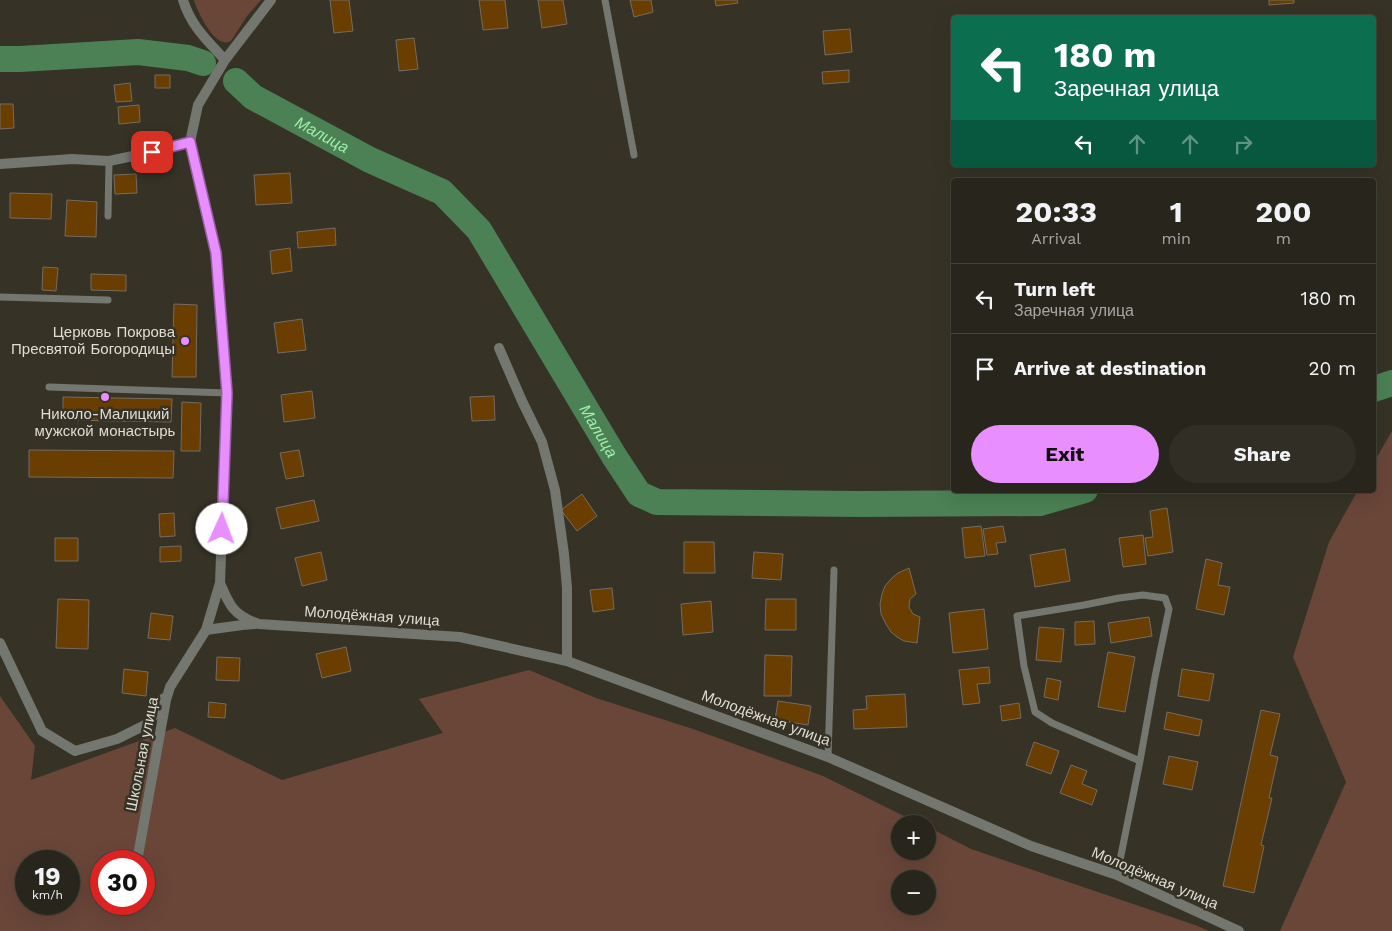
<!DOCTYPE html>
<html lang="en">
<head>
<meta charset="utf-8">
<style>
	:root { --surface:#28261c; --page:#302e25; --text:#f1f3f6; --muted:#a5a5a3; --line:#44433b; --accent:#e88eff }
	body { margin:0; font-family:"Work Sans",sans-serif; background:var(--page); color:var(--text); height:100vh; display:flex; flex-direction:column; font-size:19px; white-space:nowrap }
	* { box-sizing:border-box; margin:0 }
	p { font-size:16px; color:var(--muted) }
	.icon { flex:none; width:28px; height:28px; fill:none; stroke:currentColor; stroke-width:2; stroke-linecap:round; stroke-linejoin:round }
	.map { position:relative; flex:1; overflow:hidden }
	.panel { position:absolute; left:951px; top:178px; width:425px; height:315px; display:flex; flex-direction:column; background:var(--surface); border-radius:5px; box-shadow:0 5px 20px #0002,0 0 0 1px var(--line) }
	.panel>* { flex:none }
	.top-card { position:absolute; left:951px; top:15px; width:425px; height:152px; border-radius:5px; box-shadow:0 5px 20px #0002,0 0 0 1px var(--line); background:#0b6e4f; color:#fff; overflow:hidden }
	.buttons { position:absolute; left:891px; top:815px; display:grid; gap:10px }
	.buttons a { display:grid; place-items:center; width:45px; height:45px; border-radius:50%; background:var(--surface); box-shadow:0 5px 20px #0002,0 0 0 1px var(--line); font-size:25px }
	.speed { position:absolute; left:15px; top:850px; display:flex; gap:10px; font-size:25px; font-weight:700; text-align:center }
	.speed>* { display:grid; place-content:center; width:65px; height:65px; border-radius:50%; background:var(--surface); box-shadow:0 5px 20px #0002,0 0 0 1px var(--line); line-height:1 }
	.speed small { font-size:12px; font-weight:400 }
	.speed .limit { border:8px solid #d22; background:#fff; color:#111 }
	.pin { position:absolute; display:grid; place-items:center; width:42px; height:42px; color:#fff; margin:-21px; border-radius:10px; box-shadow:0 2px 8px #0006 }
	.me { position:absolute; width:55px; margin:-28px; rotate:2deg; stroke-linejoin:round; filter:drop-shadow(0 0 4px #0008) }
	.turn { display:flex; align-items:center; gap:18px; height:105px; padding:0 20px; font-size:22px }
	.turn .icon { width:65px; height:65px; stroke-width:2.5 }
	.turn b { display:block; font-size:35px; line-height:42px }
	.lanes { display:flex; align-items:center; height:48px; padding:0 20px; background:#0003; justify-content:center; gap:25px; direction:ltr }
	.lanes .off { opacity:.35 }
	.eta { display:flex; justify-content:space-evenly; align-items:center; height:85px; text-align:center }
	.eta b { font-size:30px; font-weight:700; line-height:35px }
	.primary-button { display:flex; gap:10px; margin-top:auto; padding:10px 20px }
	.primary-button a { flex:1; height:58px; border-radius:30px; background:var(--accent); color:#111; font-size:20px; font-weight:700; line-height:58px; text-align:center }
	.primary-button a+a { background:var(--page); color:var(--text) }
	ul { padding:0; list-style:none }
	li { display:flex; align-items:center; gap:15px; height:70px; padding:0 20px; border-top:1px solid var(--line) }
	li div { flex:1 }
	li b { display:block; font-size:19px }
	li em { font-style:normal }
	.map>svg:first-child { display:block }
	.green { fill:#6a4639; fill-rule:evenodd }
	.lines { fill:none; stroke-linecap:round; stroke-linejoin:round }
	.river { stroke:#4b8154; stroke-width:26 }
	.building { fill:#693e00; stroke:#766b61 }
	.lane { stroke:#747670; stroke-width:7 }
	.street { stroke:#747670; stroke-width:10 }
	.route-casing { stroke:#975ca6; stroke-width:12 }
	.route { stroke:#e88eff; stroke-width:9 }
	.poi-dot { fill:#e88eff; stroke:#363326; stroke-width:2 }
	.labels { text-anchor:middle; dominant-baseline:central; stroke-width:5; stroke-linejoin:round; paint-order:stroke }
	.poi-label { font-size:15px; fill:#dfddd5; stroke:#363326; text-anchor:end }
	.street-label { font-size:15px; fill:#dfddd5; stroke:#363326 }
	.water-label { font-size:16px; font-style:italic; fill:#9eedaa; stroke:#363326 }
</style>
</head>
<body>
<div class="map">
<svg width="1392" height="931" viewBox="0 0 1392 931">
	<rect width="100%" height="100%" fill="#363326"/>
	<path class="green" d="M 194,0 L 261,0 L 247,16 L 231,41 C 228,42 227,43 223,42 C 211,39 197,11 194,0 Z
		M 1392,431 L 1392,931 L 1280,931 L 1346,782 L 1293,657 L 1329,542 L 1358,490 L 1374,490 L 1374,462 Z
		M 529,670 L 596,698 L 693,729 L 823,776 L 920,824 L 900,824 L 900,851 L 928,851 L 928,827 L 971,849 L 1195,925 L 1209,931 L 0,931 L 0,696 L 35,746 L 31,780 L 175,728 L 282,780 L 443,733 L 419,699 ZM 26,861 L 69,861 L 69,904 L 26,904 ZM 101,861 L 144,861 L 144,904 L 101,904 ZM 900,879 L 928,879 L 928,906 L 900,906 Z"/>
	<g class="lines">
		<g class="river">
			<path d="M 0,59 L 20,59 L 138,52 L 188,58 L 203,63"/>
			<path id="s1" d="M 236,81 L 253,97 L 370,160 L 442,192 L 479,230 L 614,456 L 639,494 L 657,502 L 860,504 L 1040,503 L 1085,490"/>
			<path d="M 1374,389 L 1392,383"/>
		</g>
	</g>
	<path class="building" d="M 330,0 L 349,0 L 353,31 L 334,33 Z
		M 479,0 L 505,0 L 508,28 L 483,30 Z
		M 538,0 L 563,0 L 567,24 L 542,28 Z
		M 630,0 L 651,0 L 653,12 L 634,17 Z
		M 715,0 L 737,0 L 738,3 L 716,6 Z
		M 1269,0 L 1294,0 L 1294,3 L 1269,5 Z
		M 850,29 L 852,52 L 825,55 L 823,31 Z
		M 414,38 L 418,69 L 399,71 L 396,40 Z
		M 849,70 L 849,82 L 823,84 L 822,72 Z
		M 155,75 L 170,75 L 170,88 L 155,88 Z
		M 130,83 L 132,101 L 116,102 L 114,85 Z
		M 0,104 L 13,104 L 14,128 L 0,129 Z
		M 139,105 L 140,122 L 119,124 L 118,107 Z
		M 290,173 L 292,203 L 256,205 L 254,175 Z
		M 136,174 L 137,193 L 115,194 L 114,175 Z
		M 10,193 L 52,194 L 51,219 L 10,218 Z
		M 67,200 L 97,202 L 96,237 L 65,236 Z
		M 335,228 L 336,245 L 298,248 L 297,232 Z
		M 290,248 L 292,271 L 272,274 L 270,251 Z
		M 43,267 L 58,268 L 56,291 L 42,290 Z
		M 91,274 L 126,275 L 126,291 L 91,290 Z
		M 174,304 L 197,305 L 196,377 L 172,377 Z
		M 302,319 L 306,350 L 278,353 L 274,323 Z
		M 312,391 L 315,418 L 284,422 L 281,395 Z
		M 494,396 L 495,420 L 472,421 L 470,397 Z
		M 63,397 L 172,399 L 171,422 L 63,420 Z
		M 182,402 L 201,403 L 200,451 L 181,451 Z
		M 29,450 L 174,451 L 173,478 L 29,477 Z
		M 299,450 L 304,476 L 286,479 L 280,453 Z
		M 582,494 L 597,516 L 577,531 L 561,510 Z
		M 314,500 L 319,521 L 281,529 L 276,508 Z
		M 1167,508 L 1173,552 L 1148,556 L 1145,538 L 1153,537 L 1150,511 Z
		M 174,513 L 175,536 L 160,537 L 159,514 Z
		M 981,526 L 985,556 L 965,558 L 962,528 Z
		M 1003,526 L 1006,542 L 996,543 L 998,554 L 987,555 L 983,529 Z
		M 1143,535 L 1146,564 L 1123,567 L 1119,538 Z
		M 55,538 L 78,538 L 78,561 L 55,561 Z
		M 684,542 L 714,542 L 715,573 L 684,573 Z
		M 181,546 L 181,561 L 160,562 L 160,547 Z
		M 1065,549 L 1070,581 L 1035,587 L 1030,555 Z
		M 321,552 L 327,580 L 302,586 L 295,558 Z
		M 754,552 L 783,554 L 781,580 L 752,578 Z
		M 1206,559 L 1222,563 L 1218,585 L 1230,587 L 1224,615 L 1196,609 Z
		M 909,568 L 916,594 L 910,599 L 909,607 L 913,614 L 920,617 L 917,643 L 904,641 L 897,637 L 891,632 L 886,624 L 881,614 L 880,604 L 882,594 L 885,586 L 891,579 L 898,573 Z
		M 612,588 L 614,609 L 593,612 L 590,590 Z
		M 58,599 L 89,600 L 88,649 L 56,648 Z
		M 766,599 L 796,599 L 796,630 L 765,630 Z
		M 711,601 L 713,632 L 683,635 L 681,604 Z
		M 984,609 L 988,649 L 953,653 L 949,613 Z
		M 151,613 L 173,616 L 170,640 L 148,638 Z
		M 1149,617 L 1152,636 L 1111,643 L 1108,623 Z
		M 1094,621 L 1095,644 L 1075,645 L 1075,622 Z
		M 1039,627 L 1064,629 L 1061,662 L 1036,660 Z
		M 346,647 L 351,671 L 322,678 L 316,654 Z
		M 1108,652 L 1135,657 L 1125,712 L 1098,707 Z
		M 765,655 L 792,656 L 791,696 L 764,696 Z
		M 217,657 L 240,658 L 239,681 L 216,680 Z
		M 989,667 L 990,683 L 977,684 L 980,703 L 963,705 L 959,670 Z
		M 124,669 L 148,672 L 146,696 L 122,693 Z
		M 1182,669 L 1214,674 L 1209,701 L 1178,696 Z
		M 1047,678 L 1061,681 L 1058,700 L 1044,697 Z
		M 905,694 L 907,727 L 854,729 L 853,710 L 867,709 L 866,696 Z
		M 778,701 L 811,706 L 808,725 L 775,720 Z
		M 209,702 L 226,704 L 225,718 L 208,717 Z
		M 1019,703 L 1021,718 L 1002,721 L 1000,706 Z
		M 1261,710 L 1280,714 L 1270,755 L 1278,757 L 1269,798 L 1272,798 L 1261,845 L 1264,846 L 1254,893 L 1223,886 Z
		M 1167,712 L 1202,720 L 1199,736 L 1164,729 Z
		M 1034,742 L 1059,751 L 1051,774 L 1026,765 Z
		M 1169,756 L 1198,762 L 1192,790 L 1163,784 Z
		M 1071,765 L 1087,771 L 1082,784 L 1097,790 L 1092,805 L 1060,793 Z"/>
	<g class="lines">
		<path class="lane" d="M 605,0 L 634,155
			M 108,216 L 109,161
			M 0,297 L 108,300
			M 49,387 L 227,393
			M 828,757 L 834,570
			M 1117,875 L 1140,761 L 1155,677 L 1169,609 L 1165,598 L 1143,595 L 1119,598 L 1084,605 L 1017,616 L 1024,666 L 1035,712 L 1052,723 L 1140,761"/>
		<path class="street" d="M 225,60 L 271,0
			M 0,164 L 72,159 L 109,161 L 152,152 L 190,142
			M 499,348 L 522,401 L 542,442 L 555,490 L 564,554 L 567,588 L 567,661
			M 220,583 C 229,605 234,616 259,624 L 460,637 L 567,661 L 828,757 L 1031,846 L 1117,875 L 1239,931
			M 206,630 L 242,625 L 255,624
			M 0,643 L 42,731 L 75,751 L 117,739 L 149,723 L 164,698
			M 137,861 L 166,700 L 170,687 L 206,630 L 220,583 L 227,393 L 216,253 L 190,142 L 198,105 L 225,60 C 207,40 191,26 183,0"/>
	</g>
	<g class="lines">
		<defs>
			<path id="route" d="M 152,152 L 190,142 L 216,253 L 227,393 L 222,529"/>
		</defs>
		<use href="#route" class="route-casing"/>
		<use href="#route" class="route"/>
	</g>
	<g class="poi-dot">
		<circle cx="185" cy="341" r="5"/>
		<circle cx="105" cy="397" r="5"/>
	</g>
	<g class="labels">
		<g class="poi-label">
			<text x="175" y="332">Церковь Покрова<tspan x="175" dy="17">Пресвятой Богородицы</tspan></text>
			<text x="105" y="414" text-anchor="middle">Николо-Малицкий<tspan x="105" dy="17">мужской монастырь</tspan></text>
		</g>
		<g class="street-label">
			<text transform="translate(372 616) rotate(4)">Молодёжная улица</text>
			<text transform="translate(766 718) rotate(20)">Молодёжная улица</text>
			<text transform="translate(142 754) rotate(-79)">Школьная улица</text>
			<text transform="translate(1155 878) rotate(23)">Молодёжная улица</text>
		</g>
		<g class="water-label">
			<text stroke="none"><textPath href="#s1" startOffset="102">Малица</textPath></text>
			<text stroke="none"><textPath href="#s1" startOffset="522">Малица</textPath></text>
		</g>
	</g>
</svg>
<div class="buttons">
<a>+</a>
<a>−</a>
</div>
<div class="speed"><div>19<small>km/h</small></div><div class="limit">30</div></div>
<div class="pin" style="left:152px;top:152px;background:#d93025"><svg class="icon" aria-label="arrive" viewBox="0 0 24 24"><path d="M6 21V4h12l-3 4 3 4H6"/></svg></div>
<svg class="me" style="left:222px;top:529px" viewBox="-20 -20 40 40"><circle r="19" fill="#fff"/><path d="M0-13L10 11 0 6-10 11z" fill="#e88eff"/></svg>
<div class="top-card">
<div class="turn"><svg class="icon" aria-label="left" viewBox="0 0 24 24"><path d="M17 20v-9H6M10 6l-5 5 5 5"/></svg><div><b>180 m</b>Заречная улица</div></div>
<div class="lanes"><svg class="icon" aria-label="left" viewBox="0 0 24 24"><path d="M17 20v-9H6M10 6l-5 5 5 5"/></svg><svg class="icon off" aria-label="ahead" viewBox="0 0 24 24"><path d="M12 20V5M6 11l6-6 6 6"/></svg><svg class="icon off" aria-label="ahead" viewBox="0 0 24 24"><path d="M12 20V5M6 11l6-6 6 6"/></svg><svg class="icon off" aria-label="right" viewBox="0 0 24 24"><path d="M7 20v-9h11M14 6l5 5-5 5"/></svg></div>
</div>
<section class="panel">
<div class="eta">
<div><b>20:33</b><p>Arrival</p></div>
<div><b>1</b><p>min</p></div>
<div><b>200</b><p>m</p></div>
</div>
<ul>
<li><svg class="icon" aria-label="left" viewBox="0 0 24 24"><path d="M17 20v-9H6M10 6l-5 5 5 5"/></svg><div><b>Turn left</b><p>Заречная улица</p></div><em>180 m</em></li>
<li><svg class="icon" aria-label="arrive" viewBox="0 0 24 24"><path d="M6 21V4h12l-3 4 3 4H6"/></svg><div><b>Arrive at destination</b></div><em>20 m</em></li>
</ul>
<div class="primary-button"><a>Exit</a><a>Share</a></div>
</section>
</div>
</body>
</html>
